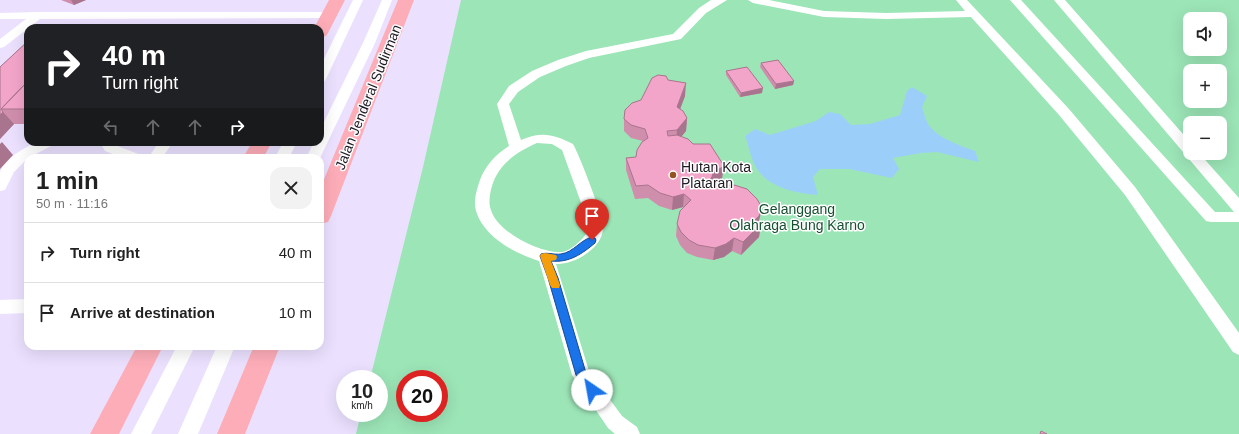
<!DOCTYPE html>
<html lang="en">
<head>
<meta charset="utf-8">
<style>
	:root { --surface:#fff; --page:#f2f2f2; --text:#222; --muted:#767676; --line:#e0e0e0 }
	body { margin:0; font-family:Helvetica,sans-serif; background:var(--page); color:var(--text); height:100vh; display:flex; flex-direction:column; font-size:15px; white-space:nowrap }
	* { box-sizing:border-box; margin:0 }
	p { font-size:13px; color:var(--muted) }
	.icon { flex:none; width:22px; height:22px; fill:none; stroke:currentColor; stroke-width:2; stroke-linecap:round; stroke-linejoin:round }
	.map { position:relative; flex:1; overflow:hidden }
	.panel { position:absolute; left:24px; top:154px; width:300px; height:196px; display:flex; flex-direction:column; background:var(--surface); border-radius:12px; box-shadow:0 4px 16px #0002 }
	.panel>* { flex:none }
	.top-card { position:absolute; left:24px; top:24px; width:300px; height:122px; border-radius:12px; box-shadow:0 4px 16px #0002; background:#202124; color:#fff; overflow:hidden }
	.buttons { position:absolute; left:1183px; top:12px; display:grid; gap:8px }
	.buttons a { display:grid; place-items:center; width:44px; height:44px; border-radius:8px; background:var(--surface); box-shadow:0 4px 16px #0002; font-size:20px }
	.speed { position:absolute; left:336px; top:370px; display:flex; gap:8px; font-size:20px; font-weight:700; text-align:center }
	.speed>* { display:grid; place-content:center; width:52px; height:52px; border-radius:50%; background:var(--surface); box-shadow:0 4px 16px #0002; line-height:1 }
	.speed small { font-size:10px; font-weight:400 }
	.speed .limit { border:6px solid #d22; background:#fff; color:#111 }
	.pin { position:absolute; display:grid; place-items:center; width:34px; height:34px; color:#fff; margin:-41px -17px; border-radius:50% 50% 50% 0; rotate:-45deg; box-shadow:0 0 4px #0007 }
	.pin .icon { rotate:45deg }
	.me { position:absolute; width:44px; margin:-22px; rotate:327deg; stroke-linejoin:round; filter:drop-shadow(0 0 3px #0008) }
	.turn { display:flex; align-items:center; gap:14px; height:84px; padding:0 12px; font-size:18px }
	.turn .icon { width:52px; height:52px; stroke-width:2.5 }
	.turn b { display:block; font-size:28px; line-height:34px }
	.lanes { display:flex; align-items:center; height:38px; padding:0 12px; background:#0003; justify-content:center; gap:20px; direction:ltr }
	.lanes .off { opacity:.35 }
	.round { display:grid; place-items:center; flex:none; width:42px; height:42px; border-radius:12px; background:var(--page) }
	.head { display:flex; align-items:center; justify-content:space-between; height:68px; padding:0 12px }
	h1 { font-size:24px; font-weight:600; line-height:30px }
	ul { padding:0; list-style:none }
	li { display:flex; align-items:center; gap:12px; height:60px; padding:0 12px; border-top:1px solid var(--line) }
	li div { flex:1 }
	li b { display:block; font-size:15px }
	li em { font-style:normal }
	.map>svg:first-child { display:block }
	.green { fill:#9ce5b7; fill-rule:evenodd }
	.water { fill:#9bcffa }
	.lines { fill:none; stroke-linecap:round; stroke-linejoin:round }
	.service { fill:#fff; fill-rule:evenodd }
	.primary { fill:#fdadb8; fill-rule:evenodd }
	.wall { fill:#d08ead }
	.shaded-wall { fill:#a9748d }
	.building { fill:#f2a5c9; stroke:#a9748d }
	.route { fill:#1a73e8; stroke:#114b97 }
	.slow { fill:#f59e0b }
	.poi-dot { fill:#955222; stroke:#fff; stroke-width:1.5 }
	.labels { text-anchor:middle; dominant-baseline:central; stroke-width:3; stroke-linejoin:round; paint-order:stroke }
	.street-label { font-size:14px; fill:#1c1923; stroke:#fff }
	.poi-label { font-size:14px; fill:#1c1923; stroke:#fff; text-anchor:start }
	.park-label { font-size:14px; fill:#174f31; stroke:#fff }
</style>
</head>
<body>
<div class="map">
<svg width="1239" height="434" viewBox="0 0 1239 434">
	<rect width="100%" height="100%" fill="#ebe1ff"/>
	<path class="green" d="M 461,0 L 1239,0 L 1239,434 L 356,434 L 361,413 L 379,413 L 379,379 L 370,379 L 423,167 ZM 1190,19 L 1220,19 L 1220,49 L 1190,49 ZM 1190,71 L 1220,71 L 1220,101 L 1190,101 ZM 1190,123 L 1220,123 L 1220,153 L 1190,153 ZM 405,379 L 439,379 L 439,413 L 405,413 Z"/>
	<path class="water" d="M 912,87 L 927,96 L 922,107 C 924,112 925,118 927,122 C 934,137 961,146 975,151 L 979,162 L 937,152 L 921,153 L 893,158 L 899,169 L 892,178 L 849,169 L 820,169 L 813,177 L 818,195 C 796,193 771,189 757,169 C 751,160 749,146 745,136 L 755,129 L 770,135 L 816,121 L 829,112 L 840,114 L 851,125 L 870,124 L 900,115 L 907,91 Z"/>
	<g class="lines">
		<path class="service" d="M 353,0 L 363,0 L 326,79 L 324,82 L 320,83 L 320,67 Z
			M 382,0 L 392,0 L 375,43 L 320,158 L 306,158 L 314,142 L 320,142 L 320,130 L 363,43 Z
			M 711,0 L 727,0 L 706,13 L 681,39 L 589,58 L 566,66 L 540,77 L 518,92 L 509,104 L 521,140 C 541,131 554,134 573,144 C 579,154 604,218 603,228 C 603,248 574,265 556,264 L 589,371 L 622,416 L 637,427 L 640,434 L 615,434 L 608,428 L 572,375 L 539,261 C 514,253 484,237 476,211 C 473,201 477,189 480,180 C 485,166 496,154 509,146 L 497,104 L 509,86 L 532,71 L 558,60 L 586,51 L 673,34 L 699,8 ZM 537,143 L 552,144 L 562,150 L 588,222 C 589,231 586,235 580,241 C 575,246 568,251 562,252 C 541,254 497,232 491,210 C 488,203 490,193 492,186 C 499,163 517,152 537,143 Z
			M 748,0 L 769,0 L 824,11 L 886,13 L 965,11 L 956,0 L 967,0 L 1069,109 L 1135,187 L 1239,333 L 1239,355 L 1233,352 L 1125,195 L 1059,115 L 971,17 L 886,19 L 824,17 L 753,3 Z
			M 1010,0 L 1021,0 L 1215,212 L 1234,212 L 1054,0 L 1065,0 L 1190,142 L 1190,153 L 1199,153 L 1239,198 L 1239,222 L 1211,222 L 1206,221 Z
			M 38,12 L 330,12 L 335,15 L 330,18 L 40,19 L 4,47 L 0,48 L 0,39 L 26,19 L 0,19 L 0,13 Z
			M 37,142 L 55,142 L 53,145 L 28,158 L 14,172 L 5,190 L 0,191 C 0,185 0,177 0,172 C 5,158 24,148 37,142 Z
			M 100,142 L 114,142 L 115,145 L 141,155 L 143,158 L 123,158 L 105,151 Z
			M 159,142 L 173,142 L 162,158 L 148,158 Z
			M 283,142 L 297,142 L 289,158 L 275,158 Z
			M 28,299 L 28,313 L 0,314 L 0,300 Z
			M 177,346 L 195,346 L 151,434 L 131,434 Z
			M 217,346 L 235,346 L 198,434 L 178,434 Z"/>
		<path class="primary" d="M 329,0 L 345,0 L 328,33 L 326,36 L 320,38 L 320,28 L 314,28 Z
			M 398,0 L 414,0 L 331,216 L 328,222 L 320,224 L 320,189 Z
			M 252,142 L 272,142 L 263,158 L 243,158 Z
			M 137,346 L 163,346 L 119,434 L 90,434 Z
			M 254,346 L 280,346 L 245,434 L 217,434 Z"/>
	</g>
	<path class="wall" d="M 61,0 L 86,0 L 74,5 Z
		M 28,41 L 28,124 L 14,124 L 0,139 L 0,67 Z
		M 761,63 L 794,81 L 793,85 L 775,89 L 760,67 Z
		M 726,71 L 762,93 L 740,97 L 726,75 Z
		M 668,80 L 685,96 L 680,109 L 687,118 L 686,131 L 681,137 L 722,179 L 713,184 L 759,221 L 759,223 L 761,224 L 759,237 L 741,255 L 732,251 L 724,257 L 713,260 L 697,257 L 687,253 L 680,245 L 676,236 L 677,224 L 683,207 L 672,210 L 659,206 L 648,198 L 635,199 L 626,170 L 626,158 L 636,157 L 643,141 L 631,138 L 624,131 L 624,119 L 641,100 Z"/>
	<path class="shaded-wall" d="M 71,0 L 86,0 L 74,5 Z
		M 794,81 L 793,85 L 775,89 L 776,84 Z
		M 686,83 L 685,96 L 676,120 L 677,107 Z
		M 763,88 L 762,93 L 740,97 L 741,93 Z
		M 3,112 L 14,124 L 0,139 L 0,115 Z
		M 687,118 L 686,131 L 676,143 L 677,130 Z
		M 2,142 L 13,155 L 0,169 L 0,144 Z
		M 724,166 L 722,179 L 711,185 L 707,182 L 713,173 Z
		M 684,194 L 683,207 L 672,210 L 673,197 Z
		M 762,208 L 759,221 L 757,229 L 761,224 L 759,237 L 741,255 L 743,242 Z
		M 734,238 L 732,251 L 724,257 L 713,260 L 715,248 Z"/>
	<path class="building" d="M 82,27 L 212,27 L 210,28 L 81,28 Z
		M 28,41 L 28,81 L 1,109 L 3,112 L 0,115 L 0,67 Z
		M 778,60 L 794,81 L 776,84 L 761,63 Z
		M 747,67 L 763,88 L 741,93 L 726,71 Z
		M 658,75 L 666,76 L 668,80 L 686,83 L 677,107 L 683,111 L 687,118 L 677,130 L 667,131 L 668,136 L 677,135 L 688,139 L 693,144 L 710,144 L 724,166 L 713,173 L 712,177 L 707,182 L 716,186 L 734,185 L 747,189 L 757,199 L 762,208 L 759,216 L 755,220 L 761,224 L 743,242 L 734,238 L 726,244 L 715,248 L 698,245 L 689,240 L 681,232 L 677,224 L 680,211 L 691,200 L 684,194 L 673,197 L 660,193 L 648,185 L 636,186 L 626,158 L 636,157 L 637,150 L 642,142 L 648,138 L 645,129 L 631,125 L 624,119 L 625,110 L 632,103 L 641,100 L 652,78 Z
		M 28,81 L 28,109 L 1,109 Z
		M 1041,431 L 1047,434 L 1040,434 Z"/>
	<path class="route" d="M 592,237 L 595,238 L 596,240 L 595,243 C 582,254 569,263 551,261 L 558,278 L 586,373 L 597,390 L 596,393 L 592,395 L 588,393 L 576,375 L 548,278 L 540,256 L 541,254 C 548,252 554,255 561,254 C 574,252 580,240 592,237 Z"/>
	<path class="slow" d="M 545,253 L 556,255 L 557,257 L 556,260 L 551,261 L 560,285 L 559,288 L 552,288 L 550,285 L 540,256 L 541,254 Z"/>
	<circle class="poi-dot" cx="673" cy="175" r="4"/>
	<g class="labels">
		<g class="street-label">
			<text transform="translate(368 97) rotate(-68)">Jalan Jenderal Sudirman</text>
		</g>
		<g class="poi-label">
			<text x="681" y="167">Hutan Kota<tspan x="681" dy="16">Plataran</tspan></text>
		</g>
		<g class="park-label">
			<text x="797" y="209">Gelanggang<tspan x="797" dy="16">Olahraga Bung Karno</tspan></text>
		</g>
	</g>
</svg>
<div class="buttons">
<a><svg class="icon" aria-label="sound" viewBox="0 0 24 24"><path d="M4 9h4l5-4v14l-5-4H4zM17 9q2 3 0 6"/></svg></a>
<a>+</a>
<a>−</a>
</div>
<div class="speed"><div>10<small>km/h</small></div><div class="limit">20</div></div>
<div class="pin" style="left:592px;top:240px;background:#d93025"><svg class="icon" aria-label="arrive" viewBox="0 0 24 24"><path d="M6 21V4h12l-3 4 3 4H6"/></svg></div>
<svg class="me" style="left:592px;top:390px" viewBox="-20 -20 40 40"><circle r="19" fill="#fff"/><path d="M0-13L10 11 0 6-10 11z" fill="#1a73e8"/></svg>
<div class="top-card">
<div class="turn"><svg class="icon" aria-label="right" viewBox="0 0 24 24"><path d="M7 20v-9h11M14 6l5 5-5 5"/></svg><div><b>40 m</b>Turn right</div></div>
<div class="lanes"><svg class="icon off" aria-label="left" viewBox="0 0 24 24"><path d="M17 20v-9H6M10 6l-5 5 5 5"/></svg><svg class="icon off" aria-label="ahead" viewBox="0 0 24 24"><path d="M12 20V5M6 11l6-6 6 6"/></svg><svg class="icon off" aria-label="ahead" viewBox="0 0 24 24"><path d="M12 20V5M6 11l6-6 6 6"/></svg><svg class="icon" aria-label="right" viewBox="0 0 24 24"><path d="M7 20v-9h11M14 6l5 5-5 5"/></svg></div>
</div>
<section class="panel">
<div class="head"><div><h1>1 min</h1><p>50 m · 11:16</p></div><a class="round"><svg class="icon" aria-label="close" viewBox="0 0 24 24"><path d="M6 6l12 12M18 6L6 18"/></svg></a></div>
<ul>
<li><svg class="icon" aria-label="right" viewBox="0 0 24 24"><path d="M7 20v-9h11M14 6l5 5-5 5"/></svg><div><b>Turn right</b></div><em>40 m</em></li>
<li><svg class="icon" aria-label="arrive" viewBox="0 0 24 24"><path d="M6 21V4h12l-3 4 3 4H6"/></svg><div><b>Arrive at destination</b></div><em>10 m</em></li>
</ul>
</section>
</div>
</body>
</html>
